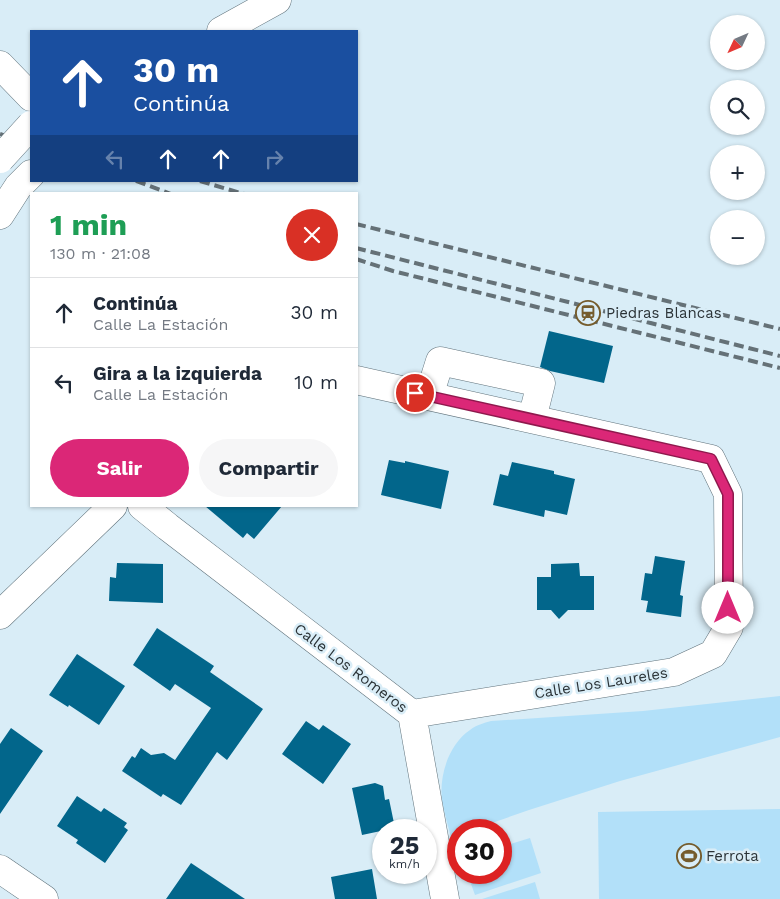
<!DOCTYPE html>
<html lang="es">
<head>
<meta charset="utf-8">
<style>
	:root { --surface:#fff; --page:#f6f6f7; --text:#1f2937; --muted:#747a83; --line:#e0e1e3; --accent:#db2777 }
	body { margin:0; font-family:"Work Sans",sans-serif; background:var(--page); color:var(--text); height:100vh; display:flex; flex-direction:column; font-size:19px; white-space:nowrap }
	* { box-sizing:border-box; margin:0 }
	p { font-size:16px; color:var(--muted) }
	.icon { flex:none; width:28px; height:28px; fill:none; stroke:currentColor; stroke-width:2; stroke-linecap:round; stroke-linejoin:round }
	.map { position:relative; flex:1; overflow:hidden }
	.sheet { position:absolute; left:30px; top:192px; width:328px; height:315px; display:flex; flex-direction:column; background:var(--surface); border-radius:0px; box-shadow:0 1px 4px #0004 }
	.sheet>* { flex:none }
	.banner { position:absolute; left:30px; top:30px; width:328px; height:152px; border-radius:0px; box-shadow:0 1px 4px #0004; background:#1a4fa0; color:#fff; overflow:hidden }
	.needle { width:32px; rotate:226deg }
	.buttons { position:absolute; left:710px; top:15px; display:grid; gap:10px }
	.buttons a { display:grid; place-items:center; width:55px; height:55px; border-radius:50%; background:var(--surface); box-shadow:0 1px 4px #0004; font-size:25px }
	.speed { position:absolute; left:372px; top:819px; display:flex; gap:10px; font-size:25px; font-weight:700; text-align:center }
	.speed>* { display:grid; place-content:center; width:65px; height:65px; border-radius:50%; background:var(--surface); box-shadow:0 1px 4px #0004; line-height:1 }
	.speed small { font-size:12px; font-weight:400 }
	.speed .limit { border:8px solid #d22; background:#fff; color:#111 }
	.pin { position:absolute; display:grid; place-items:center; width:42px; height:42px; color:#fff; margin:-21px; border:2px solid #fff; border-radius:50%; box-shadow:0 1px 5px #0007 }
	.me { position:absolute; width:55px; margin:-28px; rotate:0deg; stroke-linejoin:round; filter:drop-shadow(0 0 4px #0008) }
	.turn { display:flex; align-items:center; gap:18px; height:105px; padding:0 20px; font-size:22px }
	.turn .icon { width:65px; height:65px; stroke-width:2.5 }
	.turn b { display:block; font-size:35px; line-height:42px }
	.lanes { display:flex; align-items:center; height:48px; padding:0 20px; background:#0003; justify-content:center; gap:25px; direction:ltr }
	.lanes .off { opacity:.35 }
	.round { display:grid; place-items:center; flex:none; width:52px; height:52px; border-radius:26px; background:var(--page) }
	.overview { display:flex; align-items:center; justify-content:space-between; height:85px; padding:0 20px }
	h1 { font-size:30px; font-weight:700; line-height:38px; color:#1e9e55 }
	.action { display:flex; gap:10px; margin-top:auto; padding:10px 20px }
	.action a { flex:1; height:58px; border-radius:30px; background:var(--accent); color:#fff; font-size:20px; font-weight:700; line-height:58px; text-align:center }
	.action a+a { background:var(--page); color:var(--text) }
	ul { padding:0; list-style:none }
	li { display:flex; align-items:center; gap:15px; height:70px; padding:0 20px; border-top:1px solid var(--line) }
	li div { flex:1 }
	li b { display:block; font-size:19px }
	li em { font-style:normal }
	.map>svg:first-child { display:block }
	.green { fill:#b2e0f9 }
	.building { fill:#02668b }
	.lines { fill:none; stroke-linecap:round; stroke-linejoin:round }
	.minor-casing { stroke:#61737c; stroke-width:29 }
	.minor { stroke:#fff; stroke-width:28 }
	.rail { stroke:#657177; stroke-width:4; stroke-dasharray:10 5; stroke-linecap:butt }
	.minor-bridge-casing { stroke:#61737c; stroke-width:29; stroke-linecap:butt }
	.minor-bridge { stroke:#fff; stroke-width:28 }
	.route-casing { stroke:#8e194d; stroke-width:12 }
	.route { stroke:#db2777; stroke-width:9 }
	.labels { text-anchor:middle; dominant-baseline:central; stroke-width:5; stroke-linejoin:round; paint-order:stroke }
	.poi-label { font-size:15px; fill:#2b3337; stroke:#d9edf7; text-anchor:start }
	.street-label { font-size:15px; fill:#2b3337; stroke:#d9edf7 }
</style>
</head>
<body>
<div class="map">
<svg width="780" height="899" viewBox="0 0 780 899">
	<rect width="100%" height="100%" fill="#d9edf7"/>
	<path class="green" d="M 780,696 L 780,737 L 620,781 L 529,810 L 472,830 L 459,830 L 459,835 L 451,838 C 448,825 444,812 442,800 C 439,775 449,744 470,730 C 476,725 484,723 491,721 L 643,711 Z
		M 780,809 L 780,899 L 599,899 L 598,812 Z
		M 530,838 L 541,873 L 475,895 L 467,873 L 501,872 L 501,847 Z
		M 535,882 L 540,899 L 482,899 Z"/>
	<path class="building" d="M 549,331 L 613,346 L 604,383 L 550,371 L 540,367 Z
		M 389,460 L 405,463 L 405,461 L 449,471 L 441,509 L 381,495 Z
		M 512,462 L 554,471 L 554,474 L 575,479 L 567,515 L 545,510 L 544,517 L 493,505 L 500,474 L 508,476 Z
		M 205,506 L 282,506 L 254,539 L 247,533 L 243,538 Z
		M 655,556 L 685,561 L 680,595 L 683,596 L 681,617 L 646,612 L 648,601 L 641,600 L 645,573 L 652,574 Z
		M 117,563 L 163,564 L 163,603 L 109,601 L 110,577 L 116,578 Z
		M 579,563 L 580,576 L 594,576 L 594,610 L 568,610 L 559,619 L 551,610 L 537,610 L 537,577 L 551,577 L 551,564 Z
		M 157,628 L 214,666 L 210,672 L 263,709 L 227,760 L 217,752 L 181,805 L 163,794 L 161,797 L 122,771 L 132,756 L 135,758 L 141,748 L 151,755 L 164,753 L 175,760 L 211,708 L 175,684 L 170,691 L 133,665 Z
		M 77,654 L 125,686 L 99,725 L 69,705 L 68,707 L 49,695 Z
		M 306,721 L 319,730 L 323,725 L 351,744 L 323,784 L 282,754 Z
		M 11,728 L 43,751 L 0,814 L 0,744 Z
		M 375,783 L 383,786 L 385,800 L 389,799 L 395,828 L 362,835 L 352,788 Z
		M 77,796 L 101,812 L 104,808 L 127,823 L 124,827 L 128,830 L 105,863 L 76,843 L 78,840 L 57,826 Z
		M 191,863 L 245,899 L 166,899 Z
		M 372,869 L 377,899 L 335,899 L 331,877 Z"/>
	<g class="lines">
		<defs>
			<path id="minor" d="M 221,31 L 277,0
				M 0,65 L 31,97
				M 0,215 L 18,187 L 31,174
				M 356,380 L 711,459 L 728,494 L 729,627 L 713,654 L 674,672 L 412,714
				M 429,396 L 440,361 L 541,383 L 532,419
				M 142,506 L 168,527 L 412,714 L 445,899
				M 0,615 L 113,506
				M 0,869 L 44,899"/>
		</defs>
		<use href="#minor" class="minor-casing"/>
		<use href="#minor" class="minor"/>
		<path class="rail" d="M 0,134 L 31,145
			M 136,181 L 171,194
			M 200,181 L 244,194
			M 356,224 L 780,329
			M 356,248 L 780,356
			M 356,259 L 393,271 L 780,368"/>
		<defs>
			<path id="minor-bridge" d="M 0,159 L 31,125"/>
		</defs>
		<use href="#minor-bridge" class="minor-bridge-casing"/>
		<use href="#minor-bridge" class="minor-bridge"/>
	</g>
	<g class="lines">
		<defs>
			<path id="route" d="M 415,393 L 711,459 L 728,494 L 728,608"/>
		</defs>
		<use href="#route" class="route-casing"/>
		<use href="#route" class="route"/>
	</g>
	<defs>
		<symbol id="station-ring" viewBox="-11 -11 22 22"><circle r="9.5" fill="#d9edf7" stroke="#755c2d" stroke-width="1.5"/><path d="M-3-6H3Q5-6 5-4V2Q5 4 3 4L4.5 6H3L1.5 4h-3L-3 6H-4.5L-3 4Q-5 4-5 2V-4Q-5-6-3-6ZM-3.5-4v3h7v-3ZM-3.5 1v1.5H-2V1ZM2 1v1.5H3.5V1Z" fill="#755c2d"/></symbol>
		<symbol id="stadium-ring" viewBox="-11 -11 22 22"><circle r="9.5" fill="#d9edf7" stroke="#755c2d" stroke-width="1.5"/><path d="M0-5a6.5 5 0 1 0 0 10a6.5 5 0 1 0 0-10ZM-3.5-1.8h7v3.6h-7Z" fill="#755c2d"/></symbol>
	</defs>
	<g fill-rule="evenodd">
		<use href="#station-ring" x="574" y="299" width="28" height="28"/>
		<use href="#stadium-ring" x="675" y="842" width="28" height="28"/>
	</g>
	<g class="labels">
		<g class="poi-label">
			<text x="606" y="313">Piedras Blancas</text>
			<text x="706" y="856">Ferrota</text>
		</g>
		<g class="street-label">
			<text transform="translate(351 668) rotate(37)">Calle Los Romeros</text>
			<text transform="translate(601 683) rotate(-9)">Calle Los Laureles</text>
		</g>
	</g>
</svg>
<div class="buttons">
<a><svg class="needle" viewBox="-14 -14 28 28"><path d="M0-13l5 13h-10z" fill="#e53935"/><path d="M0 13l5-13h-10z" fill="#747a83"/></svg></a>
<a><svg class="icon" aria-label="search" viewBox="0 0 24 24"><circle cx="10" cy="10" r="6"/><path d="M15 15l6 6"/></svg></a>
<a>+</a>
<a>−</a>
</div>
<div class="speed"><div>25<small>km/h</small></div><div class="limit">30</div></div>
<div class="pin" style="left:415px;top:393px;background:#d93025"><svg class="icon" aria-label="arrive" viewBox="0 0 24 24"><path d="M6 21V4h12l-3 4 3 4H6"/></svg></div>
<svg class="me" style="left:728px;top:608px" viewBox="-20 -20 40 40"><circle r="19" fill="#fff"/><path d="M0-13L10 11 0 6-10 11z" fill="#db2777"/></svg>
<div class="banner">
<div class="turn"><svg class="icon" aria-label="ahead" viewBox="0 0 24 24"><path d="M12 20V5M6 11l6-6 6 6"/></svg><div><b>30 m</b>Continúa</div></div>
<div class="lanes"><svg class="icon off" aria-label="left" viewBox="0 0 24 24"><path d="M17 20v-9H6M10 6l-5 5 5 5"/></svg><svg class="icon" aria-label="ahead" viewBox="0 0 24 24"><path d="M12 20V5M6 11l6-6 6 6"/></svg><svg class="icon" aria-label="ahead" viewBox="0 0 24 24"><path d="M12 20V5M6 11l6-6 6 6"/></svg><svg class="icon off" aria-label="right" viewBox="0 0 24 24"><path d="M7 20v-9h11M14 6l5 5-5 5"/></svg></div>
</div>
<section class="sheet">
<div class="overview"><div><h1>1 min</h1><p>130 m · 21:08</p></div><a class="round" style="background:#d93025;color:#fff"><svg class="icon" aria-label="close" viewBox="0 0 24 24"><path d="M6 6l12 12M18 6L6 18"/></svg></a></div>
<ul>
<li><svg class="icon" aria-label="ahead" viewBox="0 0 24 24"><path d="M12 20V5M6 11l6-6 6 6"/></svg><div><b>Continúa</b><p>Calle La Estación</p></div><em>30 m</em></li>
<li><svg class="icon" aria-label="left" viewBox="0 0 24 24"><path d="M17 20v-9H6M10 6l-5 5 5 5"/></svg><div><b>Gira a la izquierda</b><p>Calle La Estación</p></div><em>10 m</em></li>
</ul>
<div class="action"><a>Salir</a><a>Compartir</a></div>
</section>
</div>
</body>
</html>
